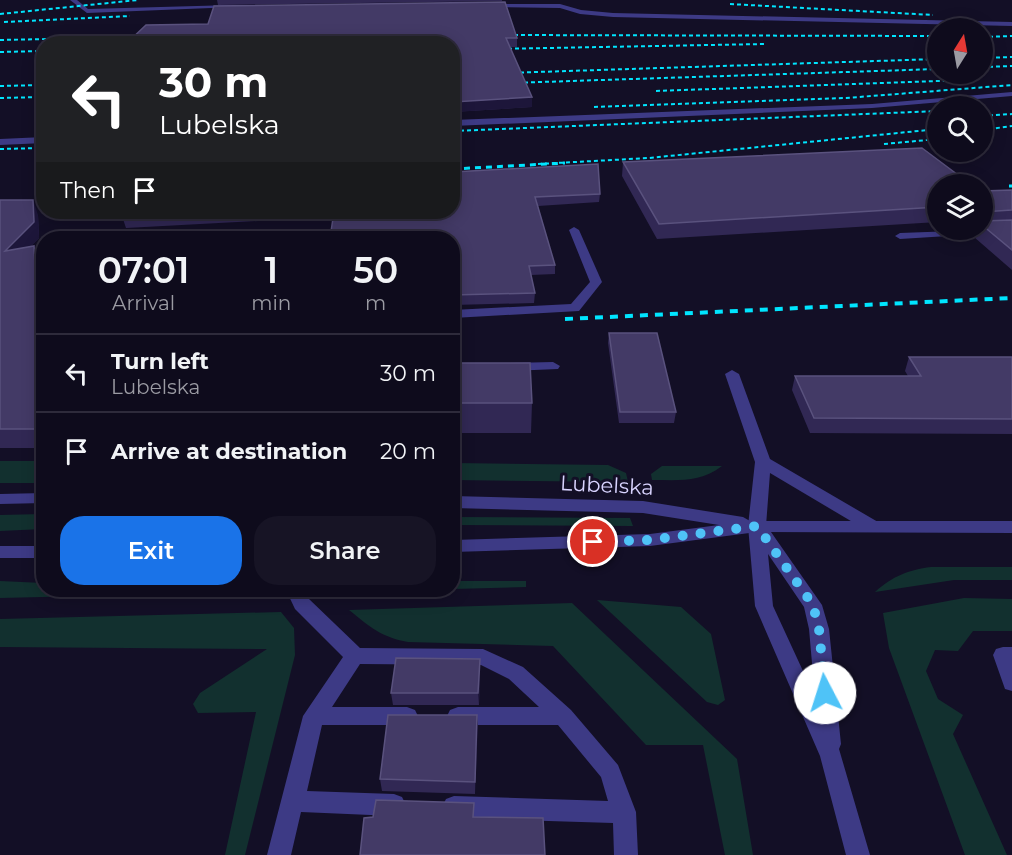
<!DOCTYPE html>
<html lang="en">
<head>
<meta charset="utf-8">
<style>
	:root { --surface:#0e0b1c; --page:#171425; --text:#f1f3f6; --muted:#9b9ba3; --line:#2e2b3b; --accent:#1a73e8 }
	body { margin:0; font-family:Montserrat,sans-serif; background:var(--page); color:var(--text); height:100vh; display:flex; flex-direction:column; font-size:22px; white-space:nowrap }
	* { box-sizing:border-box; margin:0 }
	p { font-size:20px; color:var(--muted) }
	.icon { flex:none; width:33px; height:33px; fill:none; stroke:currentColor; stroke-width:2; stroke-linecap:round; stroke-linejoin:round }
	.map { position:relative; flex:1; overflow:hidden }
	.drawer { position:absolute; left:36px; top:231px; width:424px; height:366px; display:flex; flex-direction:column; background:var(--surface); border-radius:24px; box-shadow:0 3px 15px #0003,0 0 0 2px var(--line) }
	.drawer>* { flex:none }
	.hud { position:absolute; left:36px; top:36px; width:424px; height:183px; border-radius:24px; box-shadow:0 3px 15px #0003,0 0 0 2px var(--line); background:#202124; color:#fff; overflow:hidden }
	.needle { width:39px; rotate:11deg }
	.fabs { position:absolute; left:927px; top:18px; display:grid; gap:12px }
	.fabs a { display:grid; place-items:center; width:66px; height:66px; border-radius:50%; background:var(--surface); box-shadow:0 3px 15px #0003,0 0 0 2px var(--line); font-size:30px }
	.pin { position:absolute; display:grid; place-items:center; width:51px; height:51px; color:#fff; margin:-26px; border:3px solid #fff; border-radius:50%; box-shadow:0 2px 6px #0007 }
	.me { position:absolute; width:66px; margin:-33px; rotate:355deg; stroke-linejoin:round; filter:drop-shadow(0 0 4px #0008) }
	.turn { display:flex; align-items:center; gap:21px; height:126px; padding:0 24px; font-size:27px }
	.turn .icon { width:78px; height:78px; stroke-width:2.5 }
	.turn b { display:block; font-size:42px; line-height:51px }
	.then { display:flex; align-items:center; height:57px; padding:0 24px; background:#0003; gap:12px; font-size:22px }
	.eta { display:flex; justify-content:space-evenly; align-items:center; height:102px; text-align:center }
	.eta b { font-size:36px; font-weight:600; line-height:42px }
	.primary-button { display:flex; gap:12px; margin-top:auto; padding:12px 24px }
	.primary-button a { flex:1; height:69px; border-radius:24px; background:var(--accent); color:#fff; font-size:24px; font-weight:600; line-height:69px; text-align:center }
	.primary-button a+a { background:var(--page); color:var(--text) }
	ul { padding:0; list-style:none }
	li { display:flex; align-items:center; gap:18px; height:78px; padding:0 24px; border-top:2px solid var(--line) }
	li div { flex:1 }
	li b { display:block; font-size:22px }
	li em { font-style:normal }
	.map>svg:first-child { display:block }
	.green { fill:#12302f }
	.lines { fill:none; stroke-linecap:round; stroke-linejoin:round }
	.service { fill:#3d3a85; fill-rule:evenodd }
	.minor { fill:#3d3a85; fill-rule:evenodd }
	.tertiary { fill:#3d3a85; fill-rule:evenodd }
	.rail-far2 { stroke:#00e5ff; stroke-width:2; stroke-dasharray:4 3; stroke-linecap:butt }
	.rail-far1 { stroke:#00e5ff; stroke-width:3; stroke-dasharray:6 5; stroke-linecap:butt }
	.rail { stroke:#00e5ff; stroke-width:4; stroke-dasharray:8 7; stroke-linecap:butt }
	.wall { fill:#312854 }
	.shaded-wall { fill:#1d163a }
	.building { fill:#433a66; stroke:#5a527e; stroke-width:1.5 }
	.route { stroke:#4fc3f7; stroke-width:10; stroke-dasharray:0 18 }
	.labels { text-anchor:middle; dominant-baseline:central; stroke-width:6; stroke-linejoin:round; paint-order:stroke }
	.street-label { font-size:21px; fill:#d9d4ff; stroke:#130f26 }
</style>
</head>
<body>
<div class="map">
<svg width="1012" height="855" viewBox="0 0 1012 855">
	<rect width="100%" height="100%" fill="#130f26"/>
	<path class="green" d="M 0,461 L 43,461 L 43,483 L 0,483 Z
		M 453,463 L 608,465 L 626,473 L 628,482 L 453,480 Z
		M 662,466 L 722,466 C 700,483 678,480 652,480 L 651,474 Z
		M 43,514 L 43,529 L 0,531 L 0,515 Z
		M 453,517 L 630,518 L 633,526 L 453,525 Z
		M 931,567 L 1012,567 L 1012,580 L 954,580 L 875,592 C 893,576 908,570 931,567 Z
		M 0,581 L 43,583 L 44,590 L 252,590 L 258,592 L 0,598 Z
		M 453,581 L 526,581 L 526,587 L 453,589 Z
		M 964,598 L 1012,599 L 1012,631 L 973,631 L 958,651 L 935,650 L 926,671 L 938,699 L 963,715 L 953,734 L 1007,855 L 965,855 L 889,648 L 883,613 Z
		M 597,600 L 681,607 L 711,634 L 725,700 L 718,705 L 707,702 Z
		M 572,603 L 737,759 L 753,855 L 725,855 L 703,745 L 646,745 L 553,646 L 408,642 C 381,637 370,627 349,610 Z
		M 281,612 L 294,628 L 295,655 L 245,855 L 225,855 L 256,712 L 198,713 L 193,704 L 200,693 L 267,649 L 0,647 L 0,619 Z"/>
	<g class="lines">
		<path class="service" d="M 70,0 L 77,0 L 88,9 L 233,5 L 236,7 L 87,13 Z
			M 485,4 L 560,4 L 581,10 L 613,13 L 1012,22 L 1012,26 L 613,17 L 580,14 L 560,8 L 483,7 Z
			M 1012,92 L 1012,96 L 872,108 L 453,126 L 453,120 L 872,104 Z
			M 44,137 L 44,143 L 0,145 L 0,139 Z
			M 1012,226 L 1012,232 L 900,239 L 895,236 L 900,233 L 982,230 L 982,228 Z
			M 574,227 L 579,230 L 602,282 L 579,311 L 453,318 L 453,310 L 571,304 L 590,282 L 569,230 Z
			M 553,362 L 560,366 L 558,369 L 510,371 L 503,367 L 510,363 Z
			M 732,370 L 739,374 L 770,459 L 878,522 L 881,526 L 878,530 L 866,530 L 770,473 L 766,526 L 763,530 L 751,530 L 748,526 L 755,462 L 725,374 Z
			M 286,590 L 304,590 L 309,599 L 360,648 L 483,649 L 523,667 L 571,710 L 618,765 L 636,812 L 638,855 L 614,855 L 613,823 L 454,818 L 446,815 L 442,807 L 446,799 L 454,796 L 608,801 L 601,777 L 558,725 L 458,725 L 450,722 L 447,716 L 450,710 L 458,707 L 539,707 L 509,679 L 481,665 L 360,664 L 332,707 L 407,707 L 415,710 L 418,716 L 415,722 L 407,725 L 322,725 L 307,791 L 394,794 L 402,797 L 406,805 L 402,813 L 394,816 L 301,812 L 291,855 L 267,855 L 303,716 L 343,657 L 295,609 Z
			M 1003,647 L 1012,647 L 1012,691 L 1005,689 L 993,655 L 996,649 Z"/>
		<path class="minor" d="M 758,520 L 764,522 L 822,605 L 829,629 L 841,744 L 839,749 L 870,855 L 846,855 L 820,756 L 755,606 L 748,526 L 751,522 ZM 768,554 L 804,607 L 809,629 L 815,697 L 773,606 Z"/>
		<path class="tertiary" d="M 44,493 L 44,503 L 0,504 L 0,494 Z
			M 453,496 L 643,501 L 743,517 L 750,521 L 1012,521 L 1012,533 L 757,532 L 650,546 L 453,552 L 453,540 L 650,534 L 719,525 L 643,513 L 453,508 Z
			M 0,546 L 44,546 L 44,558 L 0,558 Z"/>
		<path class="rail-far2" d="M 730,4 L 933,15
			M 0,14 L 138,0
			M 4,22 L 130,16
			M 500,35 L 938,36
			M 982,37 L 1012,36
			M 0,40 L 144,37
			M 494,49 L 764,44
			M 0,52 L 44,51
			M 982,58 L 1012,57
			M 982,67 L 1012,66
			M 506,73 L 938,59
			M 510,83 L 938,69
			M 0,86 L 44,85
			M 656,91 L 967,80
			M 0,98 L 44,97
			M 594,107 L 846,98 L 1012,85
			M 982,116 L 1012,114
			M 982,130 L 1012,126
			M 453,131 L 938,111
			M 884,144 L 938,139
			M 0,149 L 44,148
			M 538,164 L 649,158 L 938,129"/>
		<path class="rail-far1" d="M 453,169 L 565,163
			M 1009,186 L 1012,186"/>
		<path class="rail" d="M 565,319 L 1012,298"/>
	</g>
	<path class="wall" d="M 217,0 L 502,0 L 502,1 L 218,5 Z
		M 517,38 L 517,47 L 510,47 L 532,97 L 532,107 L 453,112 L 453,44 L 126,44 Z
		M 623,162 L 938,184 L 938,222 L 657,239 L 622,176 Z
		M 453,172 L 600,194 L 599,202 L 538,206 L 555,265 L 555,274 L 531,275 L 535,293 L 534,303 L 453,305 L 453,238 L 333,217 L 126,228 L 123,219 L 127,212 L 453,212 Z
		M 1012,190 L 1012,270 L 974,237 L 976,230 L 982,230 L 982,191 Z
		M 0,200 L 38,215 L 39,238 L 30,247 L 40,263 L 40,266 L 44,266 L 44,448 L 0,448 Z
		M 609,333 L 676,412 L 674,423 L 619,423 L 608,343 Z
		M 909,357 L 1012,357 L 1012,434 L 810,433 L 792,390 L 795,376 L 908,376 L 905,371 Z
		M 453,363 L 532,403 L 531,433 L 453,433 Z
		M 480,671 L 479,705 L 393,705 L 391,693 Z
		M 477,715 L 475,794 L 382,791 L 380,779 Z"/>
	<path class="shaded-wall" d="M 532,97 L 532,107 L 453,112 L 453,102 Z
		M 33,200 L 38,215 L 39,238 L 11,267 L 5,251 Z
		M 34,246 L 40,263 L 40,283 L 35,266 Z
		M 480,659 L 480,671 L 479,705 L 478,693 Z
		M 477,715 L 478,727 L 475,794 L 475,782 Z"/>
	<path class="building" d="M 505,2 L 517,38 L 506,38 L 532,97 L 453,102 L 453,44 L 126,44 L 146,25 L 208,24 L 214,6 Z
		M 922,148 L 970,184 L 938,184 L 938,207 L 659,224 L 623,162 Z
		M 598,164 L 600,194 L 535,197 L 555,265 L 529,266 L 535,293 L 453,295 L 453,238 L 330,238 L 334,212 L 453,212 L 453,172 Z
		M 1012,190 L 1012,210 L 982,212 L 982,191 Z
		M 0,200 L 33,200 L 34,222 L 5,251 L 34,246 L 35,266 L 44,266 L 44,429 L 0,429 Z
		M 127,212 L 267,212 L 123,219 Z
		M 1012,220 L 1012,250 L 982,225 L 982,221 Z
		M 609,333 L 657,333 L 676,412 L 620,412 Z
		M 909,357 L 1012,357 L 1012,419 L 814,418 L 795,376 L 921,376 Z
		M 453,363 L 530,363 L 532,403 L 453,403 Z
		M 396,658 L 480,659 L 478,693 L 391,693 Z
		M 388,715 L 477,715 L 475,782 L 380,779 Z
		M 376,800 L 474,803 L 473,817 L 543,818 L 545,855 L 360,855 L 364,818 L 373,817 Z"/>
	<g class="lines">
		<path class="route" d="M 593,542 L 650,540 L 757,526 L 813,605 L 819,629 L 825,693"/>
	</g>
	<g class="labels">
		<g class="street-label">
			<text transform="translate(607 485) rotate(3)">Lubelska</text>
		</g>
	</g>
</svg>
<div class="fabs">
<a><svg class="needle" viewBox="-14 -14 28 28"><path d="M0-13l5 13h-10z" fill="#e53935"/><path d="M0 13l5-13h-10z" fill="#9b9ba3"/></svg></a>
<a><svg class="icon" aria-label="search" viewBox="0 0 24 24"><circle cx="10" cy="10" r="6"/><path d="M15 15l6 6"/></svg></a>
<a><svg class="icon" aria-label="layers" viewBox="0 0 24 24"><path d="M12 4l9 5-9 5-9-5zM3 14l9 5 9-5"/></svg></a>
</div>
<div class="pin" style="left:593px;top:542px;background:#d93025"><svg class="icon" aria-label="arrive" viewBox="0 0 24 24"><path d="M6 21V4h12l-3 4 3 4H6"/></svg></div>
<svg class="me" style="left:825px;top:693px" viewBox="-20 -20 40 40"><circle r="19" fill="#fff"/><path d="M0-13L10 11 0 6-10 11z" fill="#4fc3f7"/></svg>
<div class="hud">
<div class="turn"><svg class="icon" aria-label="left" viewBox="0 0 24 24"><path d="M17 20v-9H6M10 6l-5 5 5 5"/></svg><div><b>30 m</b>Lubelska</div></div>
<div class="then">Then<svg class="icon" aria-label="arrive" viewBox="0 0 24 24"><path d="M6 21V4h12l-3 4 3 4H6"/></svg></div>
</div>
<section class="drawer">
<div class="eta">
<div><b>07:01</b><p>Arrival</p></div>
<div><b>1</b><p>min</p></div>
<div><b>50</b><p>m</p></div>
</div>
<ul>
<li><svg class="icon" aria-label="left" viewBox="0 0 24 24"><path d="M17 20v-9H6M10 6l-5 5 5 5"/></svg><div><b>Turn left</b><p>Lubelska</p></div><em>30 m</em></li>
<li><svg class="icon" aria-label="arrive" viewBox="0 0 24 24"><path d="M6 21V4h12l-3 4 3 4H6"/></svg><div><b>Arrive at destination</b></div><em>20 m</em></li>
</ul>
<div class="primary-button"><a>Exit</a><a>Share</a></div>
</section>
</div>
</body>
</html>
